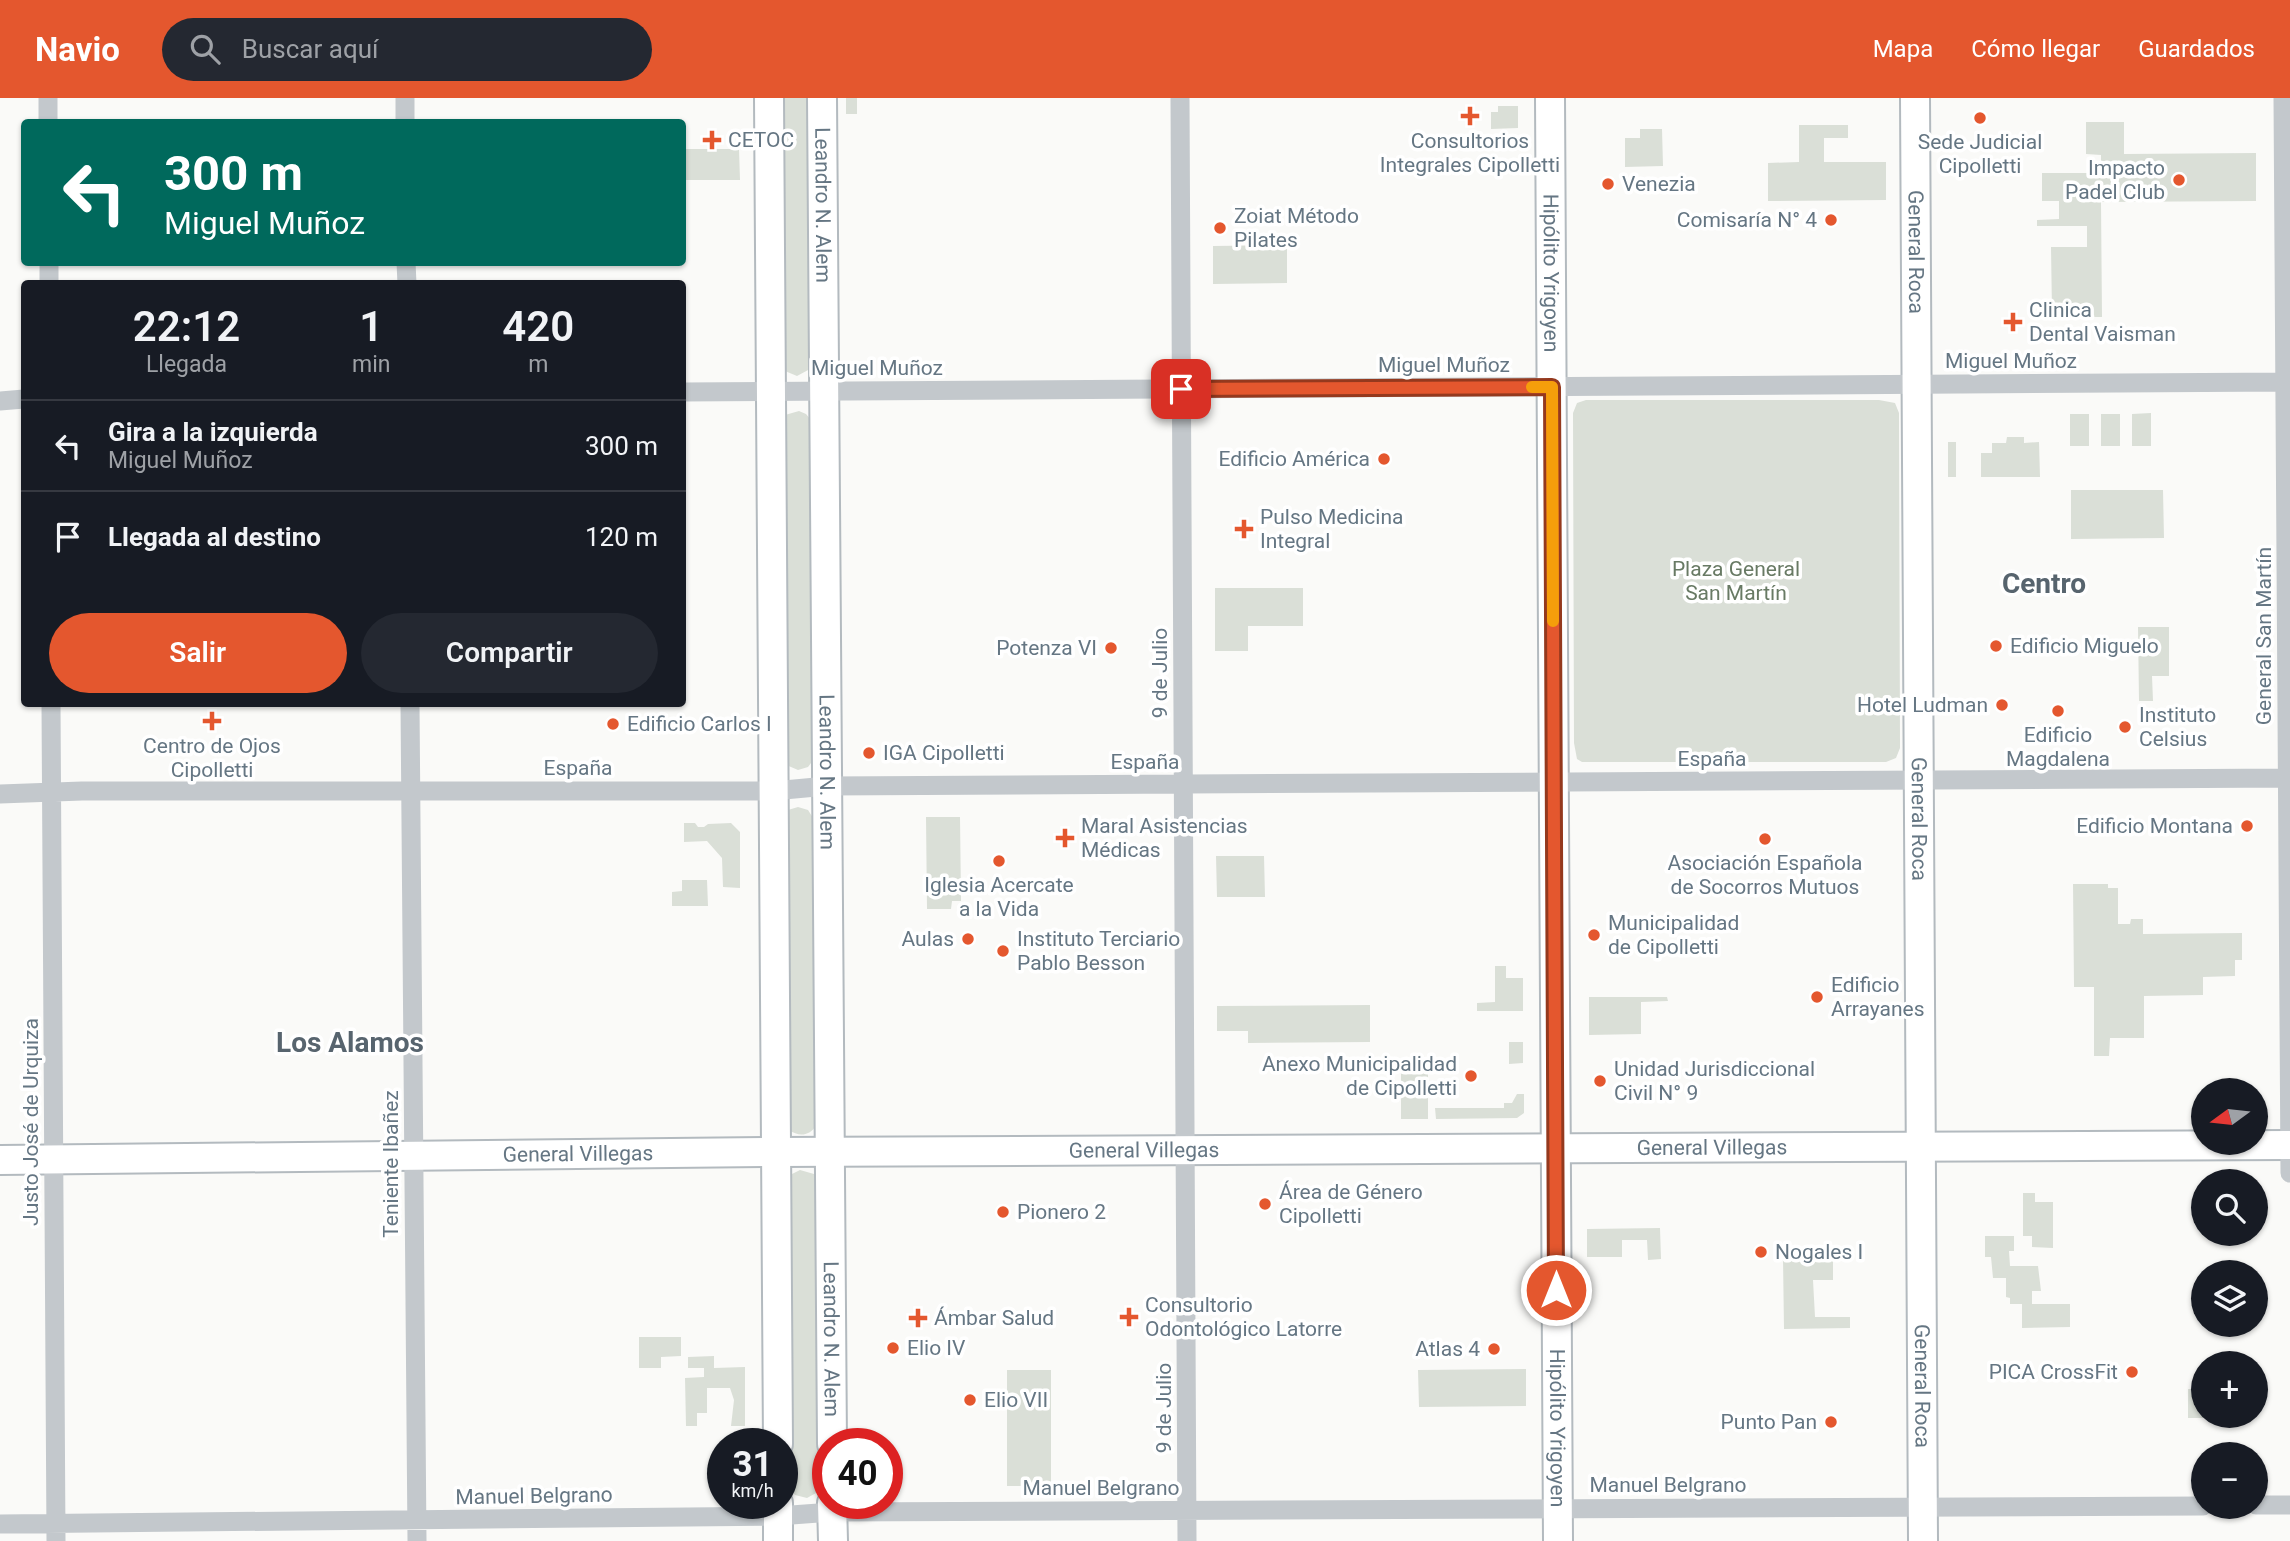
<!DOCTYPE html>
<html lang="es">
<head>
<meta charset="utf-8">
<style>
	:root { --surface:#171b24; --page:#242831; --text:#f1f3f6; --muted:#9ea1a6; --line:#363941; --accent:#e4572e }
	body { margin:0; font-family:Roboto,sans-serif; background:var(--page); color:var(--text); height:100vh; display:flex; flex-direction:column; font-size:26px; white-space:nowrap }
	* { box-sizing:border-box; margin:0 }
	p { font-size:23px; color:var(--muted) }
	.icon { flex:none; width:38px; height:38px; fill:none; stroke:currentColor; stroke-width:2; stroke-linecap:round; stroke-linejoin:round }
	.map { position:relative; flex:1; overflow:hidden }
	.panel { position:absolute; left:21px; top:182px; width:665px; height:427px; display:flex; flex-direction:column; background:var(--surface); border-radius:7px; box-shadow:0 2px 5px #0004 }
	.panel>* { flex:none }
	.top-card { position:absolute; left:21px; top:21px; width:665px; height:147px; border-radius:7px; box-shadow:0 2px 5px #0004; background:#00695c; color:#fff; overflow:hidden }
	.needle { width:46px; rotate:255deg }
	.controls { position:absolute; left:2191px; top:980px; display:grid; gap:14px }
	.controls a { display:grid; place-items:center; width:77px; height:77px; border-radius:50%; background:var(--surface); box-shadow:0 2px 5px #0004; font-size:35px }
	.speed { position:absolute; left:707px; top:1330px; display:flex; gap:14px; font-size:35px; font-weight:700; text-align:center }
	.speed>* { display:grid; place-content:center; width:91px; height:91px; border-radius:50%; background:var(--surface); box-shadow:0 2px 5px #0004; line-height:1 }
	.speed small { font-size:18px; font-weight:400 }
	.speed .limit { border:10px solid #d22; background:#fff; color:#111 }
	.pin { position:absolute; display:grid; place-items:center; width:60px; height:60px; color:#fff; margin:-30px; border-radius:14px; box-shadow:0 4px 10px #0006 }
	.me { position:absolute; width:77px; margin:-38px; rotate:0deg; stroke-linejoin:round; filter:drop-shadow(0 0 5px #0008) }
	.turn { display:flex; align-items:center; gap:24px; height:147px; padding:0 28px; font-size:32px }
	.turn .icon { width:91px; height:91px; stroke-width:2.5 }
	.turn b { display:block; font-size:49px; line-height:60px }
	.eta { display:flex; justify-content:space-evenly; align-items:center; height:119px; text-align:center }
	.eta b { font-size:42px; font-weight:600; line-height:49px }
	.primary-button { display:flex; gap:14px; margin-top:auto; padding:14px 28px }
	.primary-button a { flex:1; height:80px; border-radius:42px; background:var(--accent); color:#fff; font-size:28px; font-weight:600; line-height:80px; text-align:center }
	.primary-button a+a { background:var(--page); color:var(--text) }
	ul { padding:0; list-style:none }
	li { display:flex; align-items:center; gap:21px; height:91px; padding:0 28px; border-top:2px solid var(--line) }
	li div { flex:1 }
	li b { display:block; font-size:26px }
	li em { font-style:normal }
	header { display:flex; align-items:center; gap:42px; box-sizing:border-box; height:98px; padding:0 35px; background:var(--accent); color:#fff }
	header strong { font-size:33px }
	nav { display:flex; gap:38px; margin-inline-start:auto; font-size:24px }
	.search { width:490px; height:63px; background:var(--page); display:flex; align-items:center; gap:18px; box-sizing:border-box; padding:0 24px; border-radius:38px; color:var(--muted); font-size:26px }
	.map>svg:first-child { display:block }
	.green { fill:#dadfd7 }
	.lines { fill:none; stroke-linecap:round; stroke-linejoin:round }
	.secondary-casing { stroke:#b3babf; stroke-width:32 }
	.street { stroke:#c3c8cc; stroke-width:19 }
	.secondary { stroke:#fff; stroke-width:28 }
	.route-casing { stroke:#94391e; stroke-width:18 }
	.route { stroke:#e4572e; stroke-width:12 }
	.slow { stroke:#f59e0b; stroke-width:12 }
	.poi-dot { fill:#e4572e; stroke:#fff; stroke-width:2.5 }
	.labels { text-anchor:middle; dominant-baseline:central; stroke-width:7; stroke-linejoin:round; paint-order:stroke }
	.poi-label { font-size:21px; fill:#657683; stroke:#fff; text-anchor:start }
	.street-label { font-size:21px; fill:#657683; stroke:#fff }
	.park-label { font-size:21px; fill:#687a64; stroke:#fff }
	.district-label { font-size:28px; font-weight:bold; fill:#57646e; stroke:#fff }
</style>
</head>
<body>
<header>
<strong>Navio</strong>
<div class="search"><svg class="icon" aria-label="search" viewBox="0 0 24 24"><circle cx="10" cy="10" r="6"/><path d="M15 15l6 6"/></svg>Buscar aquí</div>
<nav><a>Mapa</a><a>Cómo llegar</a><a>Guardados</a></nav>
</header>
<div class="map">
<svg width="2290" height="1443" viewBox="0 0 2290 1443">
	<rect width="100%" height="100%" fill="#fafaf8"/>
	<path class="green" d="M 779,0 L 813,0 L 810,271 L 797,278 L 785,273 Z
		M 846,0 L 857,0 L 857,16 L 846,16 Z
		M 1498,8 L 1518,8 L 1518,30 L 1491,31 L 1491,14 L 1498,14 Z
		M 2086,24 L 2124,24 L 2124,56 L 2256,55 L 2256,103 L 2101,104 L 2102,219 L 2077,219 L 2076,214 L 2052,214 L 2051,149 L 2087,149 L 2087,128 L 2037,128 L 2037,122 L 2059,121 L 2059,103 L 2042,103 L 2042,75 L 2101,75 L 2101,57 L 2086,56 Z
		M 1799,27 L 1848,27 L 1848,40 L 1824,40 L 1824,64 L 1886,64 L 1886,102 L 1768,103 L 1768,65 L 1799,64 Z
		M 1640,31 L 1662,31 L 1663,68 L 1625,69 L 1625,40 L 1640,40 Z
		M 682,51 L 739,51 L 740,82 L 683,82 Z
		M 1287,147 L 1287,185 L 1213,186 L 1213,148 Z
		M 1586,302 L 1879,302 L 1895,305 L 1899,315 L 1900,650 L 1896,660 L 1886,664 L 1582,664 L 1577,661 L 1574,645 L 1573,315 L 1577,305 Z
		M 799,313 L 806,316 L 811,322 L 814,661 L 808,669 L 798,672 L 784,666 L 785,317 Z
		M 2151,315 L 2151,348 L 2132,348 L 2132,316 Z
		M 2070,316 L 2089,316 L 2089,348 L 2070,348 Z
		M 2101,316 L 2120,316 L 2120,348 L 2101,348 Z
		M 2007,339 L 2024,339 L 2024,345 L 2039,344 L 2040,379 L 1981,379 L 1981,355 L 1992,355 L 1992,345 L 2006,345 Z
		M 1948,344 L 1956,344 L 1956,379 L 1948,379 Z
		M 2071,392 L 2163,392 L 2164,440 L 2071,441 Z
		M 1215,490 L 1303,490 L 1303,528 L 1248,528 L 1248,553 L 1215,553 Z
		M 2138,529 L 2169,529 L 2169,578 L 2152,578 L 2153,603 L 2139,603 Z
		M 798,709 L 808,712 L 815,723 L 816,1028 C 809,1038 799,1039 789,1032 L 783,718 L 788,712 Z
		M 926,719 L 960,719 L 961,803 L 952,803 L 951,811 L 927,811 Z
		M 684,725 L 695,725 L 698,729 L 704,729 L 708,726 L 731,725 L 740,734 L 740,790 L 723,789 L 722,760 L 707,743 L 684,744 Z
		M 1216,758 L 1264,758 L 1265,799 L 1217,799 Z
		M 682,782 L 707,782 L 708,808 L 672,808 L 672,794 L 682,793 Z
		M 2073,786 L 2108,786 L 2108,790 L 2118,790 L 2118,826 L 2130,826 L 2131,821 L 2143,821 L 2143,836 L 2242,835 L 2242,862 L 2235,862 L 2235,878 L 2203,879 L 2203,897 L 2144,898 L 2144,940 L 2110,940 L 2109,958 L 2094,958 L 2094,889 L 2074,889 Z
		M 1495,868 L 1506,868 L 1506,880 L 1523,880 L 1523,913 L 1477,913 L 1477,905 L 1495,904 Z
		M 1589,899 L 1667,899 L 1668,903 L 1641,904 L 1641,936 L 1589,937 Z
		M 1370,907 L 1370,944 L 1248,945 L 1248,933 L 1217,933 L 1217,908 Z
		M 1509,944 L 1523,944 L 1523,965 L 1509,966 Z
		M 1401,962 L 1428,962 L 1428,1021 L 1401,1021 Z
		M 1517,996 L 1524,996 L 1524,1015 L 1517,1020 L 1436,1021 L 1435,1010 L 1504,1010 L 1504,1005 L 1512,1005 Z
		M 800,1072 L 814,1076 L 819,1088 L 821,1386 L 816,1395 L 807,1400 L 795,1397 L 788,1386 L 786,1086 L 790,1077 Z
		M 2023,1095 L 2035,1095 L 2035,1104 L 2053,1104 L 2053,1150 L 2032,1149 L 2032,1138 L 2023,1138 Z
		M 1660,1130 L 1661,1161 L 1648,1162 L 1647,1142 L 1622,1142 L 1622,1159 L 1587,1159 L 1587,1131 Z
		M 1985,1138 L 2014,1138 L 2014,1153 L 2009,1153 L 2010,1168 L 2038,1168 L 2041,1193 L 2032,1193 L 2032,1206 L 2070,1206 L 2070,1229 L 2022,1230 L 2022,1206 L 2010,1206 L 2010,1200 L 2006,1199 L 2006,1180 L 1993,1180 L 1991,1159 L 1985,1159 Z
		M 1783,1160 L 1833,1160 L 1833,1182 L 1813,1182 L 1815,1219 L 1850,1219 L 1850,1230 L 1784,1231 Z
		M 639,1239 L 681,1239 L 681,1258 L 661,1259 L 661,1270 L 639,1270 Z
		M 714,1258 L 714,1270 L 745,1269 L 745,1328 L 731,1328 L 734,1302 L 730,1290 L 707,1290 L 707,1315 L 697,1315 L 697,1328 L 686,1328 L 685,1280 L 704,1279 L 704,1270 L 688,1270 L 688,1259 Z
		M 1526,1271 L 1526,1308 L 1419,1309 L 1418,1272 Z
		M 1007,1272 L 1051,1272 L 1051,1388 L 1007,1388 Z
		M 2188,1291 L 2203,1291 L 2203,1318 L 2214,1318 L 2214,1320 L 2188,1320 Z"/>
	<g class="lines">
		<defs>
			<g id="secondary">
				<path d="M 769,0 L 778,1346"/>
				<path id="s1" d="M 822,0 L 832,1346"/>
				<path id="s2" d="M 1550,0 L 1558,1443"/>
				<path id="s3" d="M 1915,0 L 1923,1443"/>
				<path id="s4" d="M 0,1062 L 776,1054 L 2290,1047"/>
				<path d="M 778,1405 L 778,1443"/>
				<path d="M 832,1405 L 833,1443"/>
			</g>
		</defs>
		<use href="#secondary" class="secondary-casing"/>
		<path class="street" d="M 48,0 L 48,24
			M 405,0 L 405,24
			M 1180,0 L 1187,1443
			M 2283,0 L 2290,1075
			M 49,164 L 49,186
			M 406,164 L 407,186
			M 682,294 L 2290,284
			M 0,303 L 24,301
			M 51,606 L 56,1443
			M 410,606 L 417,1443
			M 0,696 L 82,693 L 773,693 L 827,688 L 2290,680
			M 2256,1407 L 2290,1407
			M 0,1426 L 778,1418 L 832,1414 L 2203,1408"/>
		<use href="#secondary" class="secondary"/>
	</g>
	<g class="lines">
		<defs>
			<path id="route" d="M 1181,291 L 1552,289 L 1556,1192"/>
		</defs>
		<use href="#route" class="route-casing"/>
		<use href="#route" class="route"/>
		<path class="slow" d="M 1532,289 L 1552,289 L 1553,523"/>
	</g>
	<g class="poi-dot">
		<path d="M1466.5 7.5h7v7h7v7h-7v7h-7v-7h-7v-7h7z"/>
		<circle cx="1980" cy="20" r="7"/>
		<path d="M708.5 31.5h7v7h7v7h-7v7h-7v-7h-7v-7h7z"/>
		<circle cx="2179" cy="82" r="7"/>
		<circle cx="1608" cy="86" r="7"/>
		<circle cx="1831" cy="122" r="7"/>
		<circle cx="1220" cy="130" r="7"/>
		<path d="M2009.5 213.5h7v7h7v7h-7v7h-7v-7h-7v-7h7z"/>
		<circle cx="1384" cy="361" r="7"/>
		<path d="M1240.5 420.5h7v7h7v7h-7v7h-7v-7h-7v-7h7z"/>
		<circle cx="1996" cy="548" r="7"/>
		<circle cx="1111" cy="550" r="7"/>
		<circle cx="2002" cy="607" r="7"/>
		<circle cx="2058" cy="613" r="7"/>
		<path d="M208.5 612.5h7v7h7v7h-7v7h-7v-7h-7v-7h7z"/>
		<circle cx="613" cy="626" r="7"/>
		<circle cx="2125" cy="629" r="7"/>
		<circle cx="869" cy="655" r="7"/>
		<circle cx="2247" cy="728" r="7"/>
		<path d="M1061.5 729.5h7v7h7v7h-7v7h-7v-7h-7v-7h7z"/>
		<circle cx="1765" cy="741" r="7"/>
		<circle cx="999" cy="763" r="7"/>
		<circle cx="1594" cy="837" r="7"/>
		<circle cx="968" cy="841" r="7"/>
		<circle cx="1003" cy="853" r="7"/>
		<circle cx="1817" cy="899" r="7"/>
		<circle cx="1471" cy="978" r="7"/>
		<circle cx="1600" cy="983" r="7"/>
		<circle cx="1265" cy="1106" r="7"/>
		<circle cx="1003" cy="1114" r="7"/>
		<circle cx="1761" cy="1154" r="7"/>
		<path d="M1125.5 1208.5h7v7h7v7h-7v7h-7v-7h-7v-7h7z"/>
		<path d="M914.5 1209.5h7v7h7v7h-7v7h-7v-7h-7v-7h7z"/>
		<circle cx="893" cy="1250" r="7"/>
		<circle cx="1494" cy="1251" r="7"/>
		<circle cx="2132" cy="1274" r="7"/>
		<circle cx="970" cy="1302" r="7"/>
		<circle cx="1831" cy="1324" r="7"/>
	</g>
	<g class="labels">
		<g class="poi-label">
			<text x="728" y="42">CETOC</text>
			<text x="1470" y="43" text-anchor="middle">Consultorios<tspan x="1470" dy="24">Integrales Cipolletti</tspan></text>
			<text x="1980" y="44" text-anchor="middle">Sede Judicial<tspan x="1980" dy="24">Cipolletti</tspan></text>
			<text x="2165" y="70" text-anchor="end">Impacto<tspan x="2165" dy="24">Padel Club</tspan></text>
			<text x="1622" y="86">Venezia</text>
			<text x="1234" y="118">Zoiat Método<tspan x="1234" dy="24">Pilates</tspan></text>
			<text x="1817" y="122" text-anchor="end">Comisaría N° 4</text>
			<text x="2029" y="212">Clinica<tspan x="2029" dy="24">Dental Vaisman</tspan></text>
			<text x="1370" y="361" text-anchor="end">Edificio América</text>
			<text x="1260" y="419">Pulso Medicina<tspan x="1260" dy="24">Integral</tspan></text>
			<text x="2010" y="548">Edificio Miguelo</text>
			<text x="1097" y="550" text-anchor="end">Potenza VI</text>
			<text x="1988" y="607" text-anchor="end">Hotel Ludman</text>
			<text x="2139" y="617">Instituto<tspan x="2139" dy="24">Celsius</tspan></text>
			<text x="627" y="626">Edificio Carlos I</text>
			<text x="2058" y="637" text-anchor="middle">Edificio<tspan x="2058" dy="24">Magdalena</tspan></text>
			<text x="212" y="648" text-anchor="middle">Centro de Ojos<tspan x="212" dy="24">Cipolletti</tspan></text>
			<text x="883" y="655">IGA Cipolletti</text>
			<text x="1081" y="728">Maral Asistencias<tspan x="1081" dy="24">Médicas</tspan></text>
			<text x="2233" y="728" text-anchor="end">Edificio Montana</text>
			<text x="1765" y="765" text-anchor="middle">Asociación Española<tspan x="1765" dy="24">de Socorros Mutuos</tspan></text>
			<text x="999" y="787" text-anchor="middle">Iglesia Acercate<tspan x="999" dy="24">a la Vida</tspan></text>
			<text x="1608" y="825">Municipalidad<tspan x="1608" dy="24">de Cipolletti</tspan></text>
			<text x="954" y="841" text-anchor="end">Aulas</text>
			<text x="1017" y="841">Instituto Terciario<tspan x="1017" dy="24">Pablo Besson</tspan></text>
			<text x="1831" y="887">Edificio<tspan x="1831" dy="24">Arrayanes</tspan></text>
			<text x="1457" y="966" text-anchor="end">Anexo Municipalidad<tspan x="1457" dy="24">de Cipolletti</tspan></text>
			<text x="1614" y="971">Unidad Jurisdiccional<tspan x="1614" dy="24">Civil N° 9</tspan></text>
			<text x="1279" y="1094">Área de Género<tspan x="1279" dy="24">Cipolletti</tspan></text>
			<text x="1017" y="1114">Pionero 2</text>
			<text x="1775" y="1154">Nogales I</text>
			<text x="1145" y="1207">Consultorio<tspan x="1145" dy="24">Odontológico Latorre</tspan></text>
			<text x="934" y="1220">Ámbar Salud</text>
			<text x="907" y="1250">Elio IV</text>
			<text x="1480" y="1251" text-anchor="end">Atlas 4</text>
			<text x="2118" y="1274" text-anchor="end">PICA CrossFit</text>
			<text x="984" y="1302">Elio VII</text>
			<text x="1817" y="1324" text-anchor="end">Punto Pan</text>
		</g>
		<g class="street-label">
			<text stroke="none"><textPath href="#s1" startOffset="107">Leandro N. Alem</textPath></text>
			<text stroke="none"><textPath href="#s3" startOffset="154">General Roca</textPath></text>
			<text stroke="none"><textPath href="#s2" startOffset="175">Hipólito Yrigoyen</textPath></text>
			<text x="2011" y="263">Miguel Muñoz</text>
			<text x="1444" y="267">Miguel Muñoz</text>
			<text x="877" y="270">Miguel Muñoz</text>
			<text transform="translate(2264 538) rotate(-90)">General San Martín</text>
			<text transform="translate(1160 575) rotate(-90)">9 de Julio</text>
			<text x="1712" y="661">España</text>
			<text x="1145" y="664">España</text>
			<text x="578" y="670">España</text>
			<text stroke="none"><textPath href="#s1" startOffset="674">Leandro N. Alem</textPath></text>
			<text stroke="none"><textPath href="#s3" startOffset="721">General Roca</textPath></text>
			<text transform="translate(31 1024) rotate(-90)">Justo José de Urquiza</text>
			<text stroke="none"><textPath href="#s4" startOffset="1712">General Villegas</textPath></text>
			<text stroke="none"><textPath href="#s4" startOffset="1144">General Villegas</textPath></text>
			<text stroke="none"><textPath href="#s4" startOffset="578">General Villegas</textPath></text>
			<text transform="translate(391 1066) rotate(-90)">Teniente Ibañez</text>
			<text stroke="none"><textPath href="#s1" startOffset="1241">Leandro N. Alem</textPath></text>
			<text stroke="none"><textPath href="#s3" startOffset="1288">General Roca</textPath></text>
			<text transform="translate(1164 1310) rotate(-90)">9 de Julio</text>
			<text stroke="none"><textPath href="#s2" startOffset="1330">Hipólito Yrigoyen</textPath></text>
			<text x="1668" y="1387">Manuel Belgrano</text>
			<text x="1101" y="1390">Manuel Belgrano</text>
			<text transform="translate(534 1398) rotate(-1)">Manuel Belgrano</text>
		</g>
		<g class="park-label">
			<text x="1736" y="471">Plaza General<tspan x="1736" dy="24">San Martín</tspan></text>
		</g>
		<g class="district-label">
			<text x="2044" y="485">Centro</text>
			<text x="350" y="944">Los Alamos</text>
		</g>
	</g>
</svg>
<div class="controls">
<a><svg class="needle" viewBox="-14 -14 28 28"><path d="M0-13l5 13h-10z" fill="#e53935"/><path d="M0 13l5-13h-10z" fill="#9ea1a6"/></svg></a>
<a><svg class="icon" aria-label="search" viewBox="0 0 24 24"><circle cx="10" cy="10" r="6"/><path d="M15 15l6 6"/></svg></a>
<a><svg class="icon" aria-label="layers" viewBox="0 0 24 24"><path d="M12 4l9 5-9 5-9-5zM3 14l9 5 9-5"/></svg></a>
<a>+</a>
<a>−</a>
</div>
<div class="speed"><div>31<small>km/h</small></div><div class="limit">40</div></div>
<div class="pin" style="left:1181px;top:291px;background:#d93025"><svg class="icon" aria-label="arrive" viewBox="0 0 24 24"><path d="M6 21V4h12l-3 4 3 4H6"/></svg></div>
<svg class="me" style="left:1556px;top:1192px" viewBox="-20 -20 40 40"><circle r="17" fill="#e4572e" stroke="#fff" stroke-width="3"/><path d="M0-11L8 9 0 5-8 9z" fill="#fff"/></svg>
<div class="top-card">
<div class="turn"><svg class="icon" aria-label="left" viewBox="0 0 24 24"><path d="M17 20v-9H6M10 6l-5 5 5 5"/></svg><div><b>300 m</b>Miguel Muñoz</div></div>
</div>
<section class="panel">
<div class="eta">
<div><b>22:12</b><p>Llegada</p></div>
<div><b>1</b><p>min</p></div>
<div><b>420</b><p>m</p></div>
</div>
<ul>
<li><svg class="icon" aria-label="left" viewBox="0 0 24 24"><path d="M17 20v-9H6M10 6l-5 5 5 5"/></svg><div><b>Gira a la izquierda</b><p>Miguel Muñoz</p></div><em>300 m</em></li>
<li><svg class="icon" aria-label="arrive" viewBox="0 0 24 24"><path d="M6 21V4h12l-3 4 3 4H6"/></svg><div><b>Llegada al destino</b></div><em>120 m</em></li>
</ul>
<div class="primary-button"><a>Salir</a><a>Compartir</a></div>
</section>
</div>
</body>
</html>
